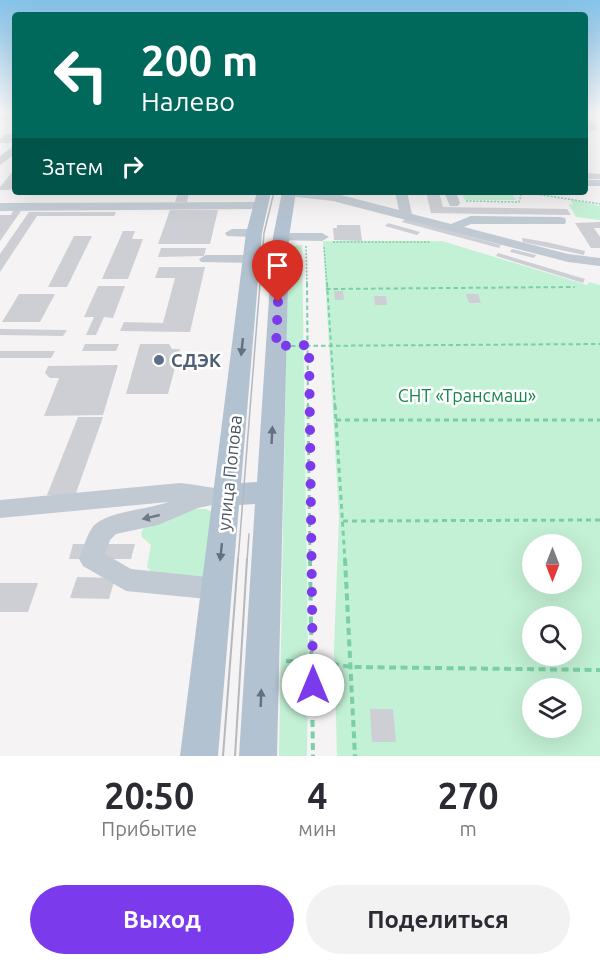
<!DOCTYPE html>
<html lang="ru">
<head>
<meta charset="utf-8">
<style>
	:root { --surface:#fff; --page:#f2f2f3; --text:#2b2b33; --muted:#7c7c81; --accent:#7c3aed }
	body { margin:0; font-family:Ubuntu,sans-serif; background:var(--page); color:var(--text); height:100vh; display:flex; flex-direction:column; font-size:22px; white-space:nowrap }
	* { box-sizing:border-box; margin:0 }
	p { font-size:20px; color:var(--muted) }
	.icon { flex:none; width:33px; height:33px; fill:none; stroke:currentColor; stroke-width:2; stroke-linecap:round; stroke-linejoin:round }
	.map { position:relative; height:756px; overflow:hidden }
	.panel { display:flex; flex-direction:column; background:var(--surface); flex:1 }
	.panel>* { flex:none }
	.hud { position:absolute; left:12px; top:12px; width:576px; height:183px; border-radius:6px; box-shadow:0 6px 24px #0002; background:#00695c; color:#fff; overflow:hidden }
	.needle { width:39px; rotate:180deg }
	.fabs { position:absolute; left:522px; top:534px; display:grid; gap:12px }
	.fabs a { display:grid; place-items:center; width:60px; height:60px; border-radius:50%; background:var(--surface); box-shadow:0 6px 24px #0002; font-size:30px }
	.pin { position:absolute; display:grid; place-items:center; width:51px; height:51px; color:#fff; margin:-62px -26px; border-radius:50% 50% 50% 0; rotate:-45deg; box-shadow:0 0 6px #0007 }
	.pin .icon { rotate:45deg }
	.me { position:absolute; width:66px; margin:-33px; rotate:0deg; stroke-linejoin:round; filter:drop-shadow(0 0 4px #0008) }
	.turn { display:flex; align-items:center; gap:21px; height:126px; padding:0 30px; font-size:27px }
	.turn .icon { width:78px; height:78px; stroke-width:2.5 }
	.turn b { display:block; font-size:42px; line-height:51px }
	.then { display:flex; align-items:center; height:57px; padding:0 30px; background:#0003; gap:12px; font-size:22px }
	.eta { display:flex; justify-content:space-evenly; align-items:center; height:102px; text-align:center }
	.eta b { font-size:36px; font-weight:700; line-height:42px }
	.button { display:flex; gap:12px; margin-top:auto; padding:12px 30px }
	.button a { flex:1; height:69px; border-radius:36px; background:var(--accent); color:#fff; font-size:24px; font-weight:700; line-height:69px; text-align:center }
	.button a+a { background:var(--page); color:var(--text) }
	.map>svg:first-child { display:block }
	.green { fill:#c3f1d5; fill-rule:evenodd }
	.building { fill:#cdcfd5 }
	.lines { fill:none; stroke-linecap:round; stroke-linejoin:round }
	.path-far3 { stroke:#7ad0a6; stroke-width:1.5; stroke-dasharray:2 1.5; stroke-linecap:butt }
	.path-far2 { stroke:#7ad0a6; stroke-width:2; stroke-dasharray:4.5 3; stroke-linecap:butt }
	.path-far1 { stroke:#7ad0a6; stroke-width:3; stroke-dasharray:5 4; stroke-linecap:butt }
	.path { stroke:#7ad0a6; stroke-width:4; stroke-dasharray:7 4.5; stroke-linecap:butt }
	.minor { fill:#c1cad2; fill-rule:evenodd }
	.major { fill:#b3c2d1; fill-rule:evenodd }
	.tram-far1 { stroke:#b5b8bd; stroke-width:1.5 }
	.tram { stroke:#b5b8bd; stroke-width:2 }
	.oneway { fill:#64717d }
	.oneway2 { fill:#6e7983 }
	.route { stroke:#7c3aed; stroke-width:10; stroke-dasharray:0 18 }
	.service-dot { fill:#5c6f8a; stroke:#fff; stroke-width:2 }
	.labels { text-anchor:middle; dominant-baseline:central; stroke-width:5; stroke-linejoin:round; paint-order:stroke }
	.service-label { font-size:18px; font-weight:bold; fill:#4e5e75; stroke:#fff; text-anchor:start }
	.park-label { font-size:18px; fill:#17864f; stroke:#fff }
	.street-label { font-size:18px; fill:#4a5661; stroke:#fff }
</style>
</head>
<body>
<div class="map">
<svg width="600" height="756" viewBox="0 0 600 756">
	<rect width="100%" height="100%" fill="#f5f3f3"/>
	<path class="green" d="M 461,192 L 503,192 L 512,194 L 516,200 L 465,200 Z
		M 570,199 L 600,206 L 600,220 L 576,217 L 569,205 L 573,204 Z
		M 323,241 L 442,241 L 587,285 L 589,282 L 600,285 L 600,756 L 337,756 L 334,649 L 339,517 ZM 532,544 L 572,544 L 572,584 L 532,584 ZM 532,616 L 572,616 L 572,656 L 532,656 ZM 532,688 L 572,688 L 572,728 L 532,728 Z
		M 302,245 L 308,651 L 307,756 L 279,756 L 288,246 Z
		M 187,509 L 206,509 L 212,512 L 204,579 L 153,573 L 147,567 L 151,545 L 142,537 L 141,533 L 146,524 Z"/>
	<path class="building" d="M 5,134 L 15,134 L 15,138 L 10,143 L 0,143 L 0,139 Z
		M 13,171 L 15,171 L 15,184 L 10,190 L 0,190 L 0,187 Z
		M 585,173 L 600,174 L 600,179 L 585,179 Z
		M 31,192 L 140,192 L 139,194 L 29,195 Z
		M 178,192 L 189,192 L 187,202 L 175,202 Z
		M 426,192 L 439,192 L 443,207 L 567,209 L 571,215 L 431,213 Z
		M 170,210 L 218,210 L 210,244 L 158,244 Z
		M 13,211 L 21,211 L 0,241 L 0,215 L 11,215 Z
		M 29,212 L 116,212 L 114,216 L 37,216 L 0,272 L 0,254 Z
		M 405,219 L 501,245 L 499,248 L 402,222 Z
		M 600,222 L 600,228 L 594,228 L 600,237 L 600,248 L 591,248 L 575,223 Z
		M 388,223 L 420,232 L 417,235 L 385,226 Z
		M 337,225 L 360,225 L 362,241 L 334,240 L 333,228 L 337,228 Z
		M 123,231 L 135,231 L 132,239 L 143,239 L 128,279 L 102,279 Z
		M 74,236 L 92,236 L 67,287 L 48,287 Z
		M 522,238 L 546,242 L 585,251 L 584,255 L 523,242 Z
		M 161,248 L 206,248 L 204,256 L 158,257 Z
		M 512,249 L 536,255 L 534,258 L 510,252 Z
		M 498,253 L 585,279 L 583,283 L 496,256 Z
		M 159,267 L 205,267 L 190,332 L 120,331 L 124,322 L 163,323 L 175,278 L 155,278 Z
		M 98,286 L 125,286 L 113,318 L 104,317 L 96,335 L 86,335 L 94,317 L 84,317 Z
		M 334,291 L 343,291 L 344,300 L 335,300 Z
		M 19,294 L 55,294 L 40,322 L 2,322 Z
		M 466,294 L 478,294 L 481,303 L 469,303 Z
		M 374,296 L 386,296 L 387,305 L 375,305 Z
		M 0,329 L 67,330 L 63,336 L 0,335 Z
		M 85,344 L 119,344 L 116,351 L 82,351 Z
		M 140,344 L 169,344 L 172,349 L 180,349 L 168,394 L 126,394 Z
		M 0,351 L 55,351 L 51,358 L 0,358 Z
		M 118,365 L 103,415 L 44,416 L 59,378 L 50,378 L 45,373 L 48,366 Z
		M 78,417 L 103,417 L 75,496 L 47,495 Z
		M 73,544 L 135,544 L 131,559 L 69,559 Z
		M 77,577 L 115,578 L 109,599 L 70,598 Z
		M 0,583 L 38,583 L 28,612 L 0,612 Z
		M 370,709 L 393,709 L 396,742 L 372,742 Z"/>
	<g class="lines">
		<path class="path-far3" d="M 523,192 L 600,204
			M 466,201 L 519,202 L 522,192
			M 333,242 L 430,242
			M 306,246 L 307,285
			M 324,247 L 327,285"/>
		<path class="path-far2" d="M 307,283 L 308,407
			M 327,283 L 335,407
			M 326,289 L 575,287
			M 291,346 L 600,344"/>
		<path class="path-far1" d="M 308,405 L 310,561
			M 335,405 L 345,561
			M 336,420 L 600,420
			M 343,521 L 600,520"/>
		<path class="path" d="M 310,559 L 313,756
			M 345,559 L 355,756
			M 286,661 L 313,661 L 352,667 L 600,670"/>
		<path class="minor" d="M 0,113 L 15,113 L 15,119 L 0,119 Z
			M 585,116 L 597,126 L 597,130 L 585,132 Z
			M 15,145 L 15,154 L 0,165 L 0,156 Z
			M 585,180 L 600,180 L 600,186 L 585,186 Z
			M 282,192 L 333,193 L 399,210 L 395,192 L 407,192 L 412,214 L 451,224 L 471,216 L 560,217 L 565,218 L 566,221 L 565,224 L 471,224 L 464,227 L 568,254 L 600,258 L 600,266 L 568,262 L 333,201 L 288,196 Z
			M 444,192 L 456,192 L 460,203 L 458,206 L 450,206 Z
			M 260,202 L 264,203 L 266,206 L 264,209 L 0,211 L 0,203 Z
			M 232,229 L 254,229 L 261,233 L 254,237 L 227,236 L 225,233 Z
			M 281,233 L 322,233 L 329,237 L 322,241 L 276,240 L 274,237 Z
			M 206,255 L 251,255 L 258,259 L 251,263 L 201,262 L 199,259 Z
			M 180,483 C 191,484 207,487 215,488 C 223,488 227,485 235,488 L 238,494 L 235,500 L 198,508 L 158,525 L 116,534 L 110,540 L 105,554 L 131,569 L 217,578 L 226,581 L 229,589 L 226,597 L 217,600 L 126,591 L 83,566 L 79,559 C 83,549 86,537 92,528 C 104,511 148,510 168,502 L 0,518 L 0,500 Z"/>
		<path class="major" d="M 257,192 L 271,192 L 262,233 L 241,483 L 257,482 L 273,237 L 282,192 L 296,192 L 289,237 L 277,756 L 239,756 L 255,504 L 239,505 L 218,756 L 180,756 L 246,233 Z"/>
		<path class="tram-far1" d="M 238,561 L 264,233 L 274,192
			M 247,561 L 249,534"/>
		<path class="tram" d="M 223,756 L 238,559
			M 235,756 L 247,559"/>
	</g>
	<defs><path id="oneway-solid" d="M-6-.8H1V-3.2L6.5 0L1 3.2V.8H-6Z" transform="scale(1.5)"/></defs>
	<g class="oneway">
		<use href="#oneway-solid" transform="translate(242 347) rotate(96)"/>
		<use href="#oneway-solid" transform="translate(272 435) rotate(-87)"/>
		<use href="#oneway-solid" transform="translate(221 552) rotate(96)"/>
		<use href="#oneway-solid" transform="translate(261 698) rotate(-88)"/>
	</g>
	<use class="oneway2" href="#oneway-solid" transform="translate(151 517) rotate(167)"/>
	<linearGradient id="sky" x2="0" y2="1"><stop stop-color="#85c3ea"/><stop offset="0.52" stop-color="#fafafa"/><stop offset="1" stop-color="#fafafa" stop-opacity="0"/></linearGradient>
	<rect width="600" height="218" fill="url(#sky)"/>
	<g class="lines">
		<path class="route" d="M 278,302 L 276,346 L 309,345 L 313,685"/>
	</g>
	<circle class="service-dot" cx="159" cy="360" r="6"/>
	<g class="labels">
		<g class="service-label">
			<text x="171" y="360">СДЭК</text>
		</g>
		<g class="park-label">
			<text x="467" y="395">СНТ «Трансмаш»</text>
		</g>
		<g class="street-label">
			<text transform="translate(229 473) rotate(-84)">улица Попова</text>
		</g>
	</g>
</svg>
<div class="fabs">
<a><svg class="needle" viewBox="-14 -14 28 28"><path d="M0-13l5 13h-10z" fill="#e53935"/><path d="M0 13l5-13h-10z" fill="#7c7c81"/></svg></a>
<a><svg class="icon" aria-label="search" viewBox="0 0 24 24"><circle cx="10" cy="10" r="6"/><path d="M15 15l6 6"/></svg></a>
<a><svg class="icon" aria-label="layers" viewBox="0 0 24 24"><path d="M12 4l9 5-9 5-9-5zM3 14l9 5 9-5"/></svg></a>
</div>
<div class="pin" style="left:278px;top:302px;background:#d93025"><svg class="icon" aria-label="arrive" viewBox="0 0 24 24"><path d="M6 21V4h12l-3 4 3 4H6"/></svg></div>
<svg class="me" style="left:313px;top:685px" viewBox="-20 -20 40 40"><circle r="19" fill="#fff"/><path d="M0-13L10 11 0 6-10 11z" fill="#7c3aed"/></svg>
<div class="hud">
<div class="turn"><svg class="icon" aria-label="left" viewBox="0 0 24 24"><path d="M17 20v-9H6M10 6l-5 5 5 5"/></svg><div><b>200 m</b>Налево</div></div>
<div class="then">Затем<svg class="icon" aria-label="right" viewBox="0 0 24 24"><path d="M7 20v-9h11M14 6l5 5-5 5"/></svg></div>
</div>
</div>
<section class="panel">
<div class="eta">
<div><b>20:50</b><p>Прибытие</p></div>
<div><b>4</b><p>мин</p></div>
<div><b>270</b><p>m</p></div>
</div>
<div class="button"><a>Выход</a><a>Поделиться</a></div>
</section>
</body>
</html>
